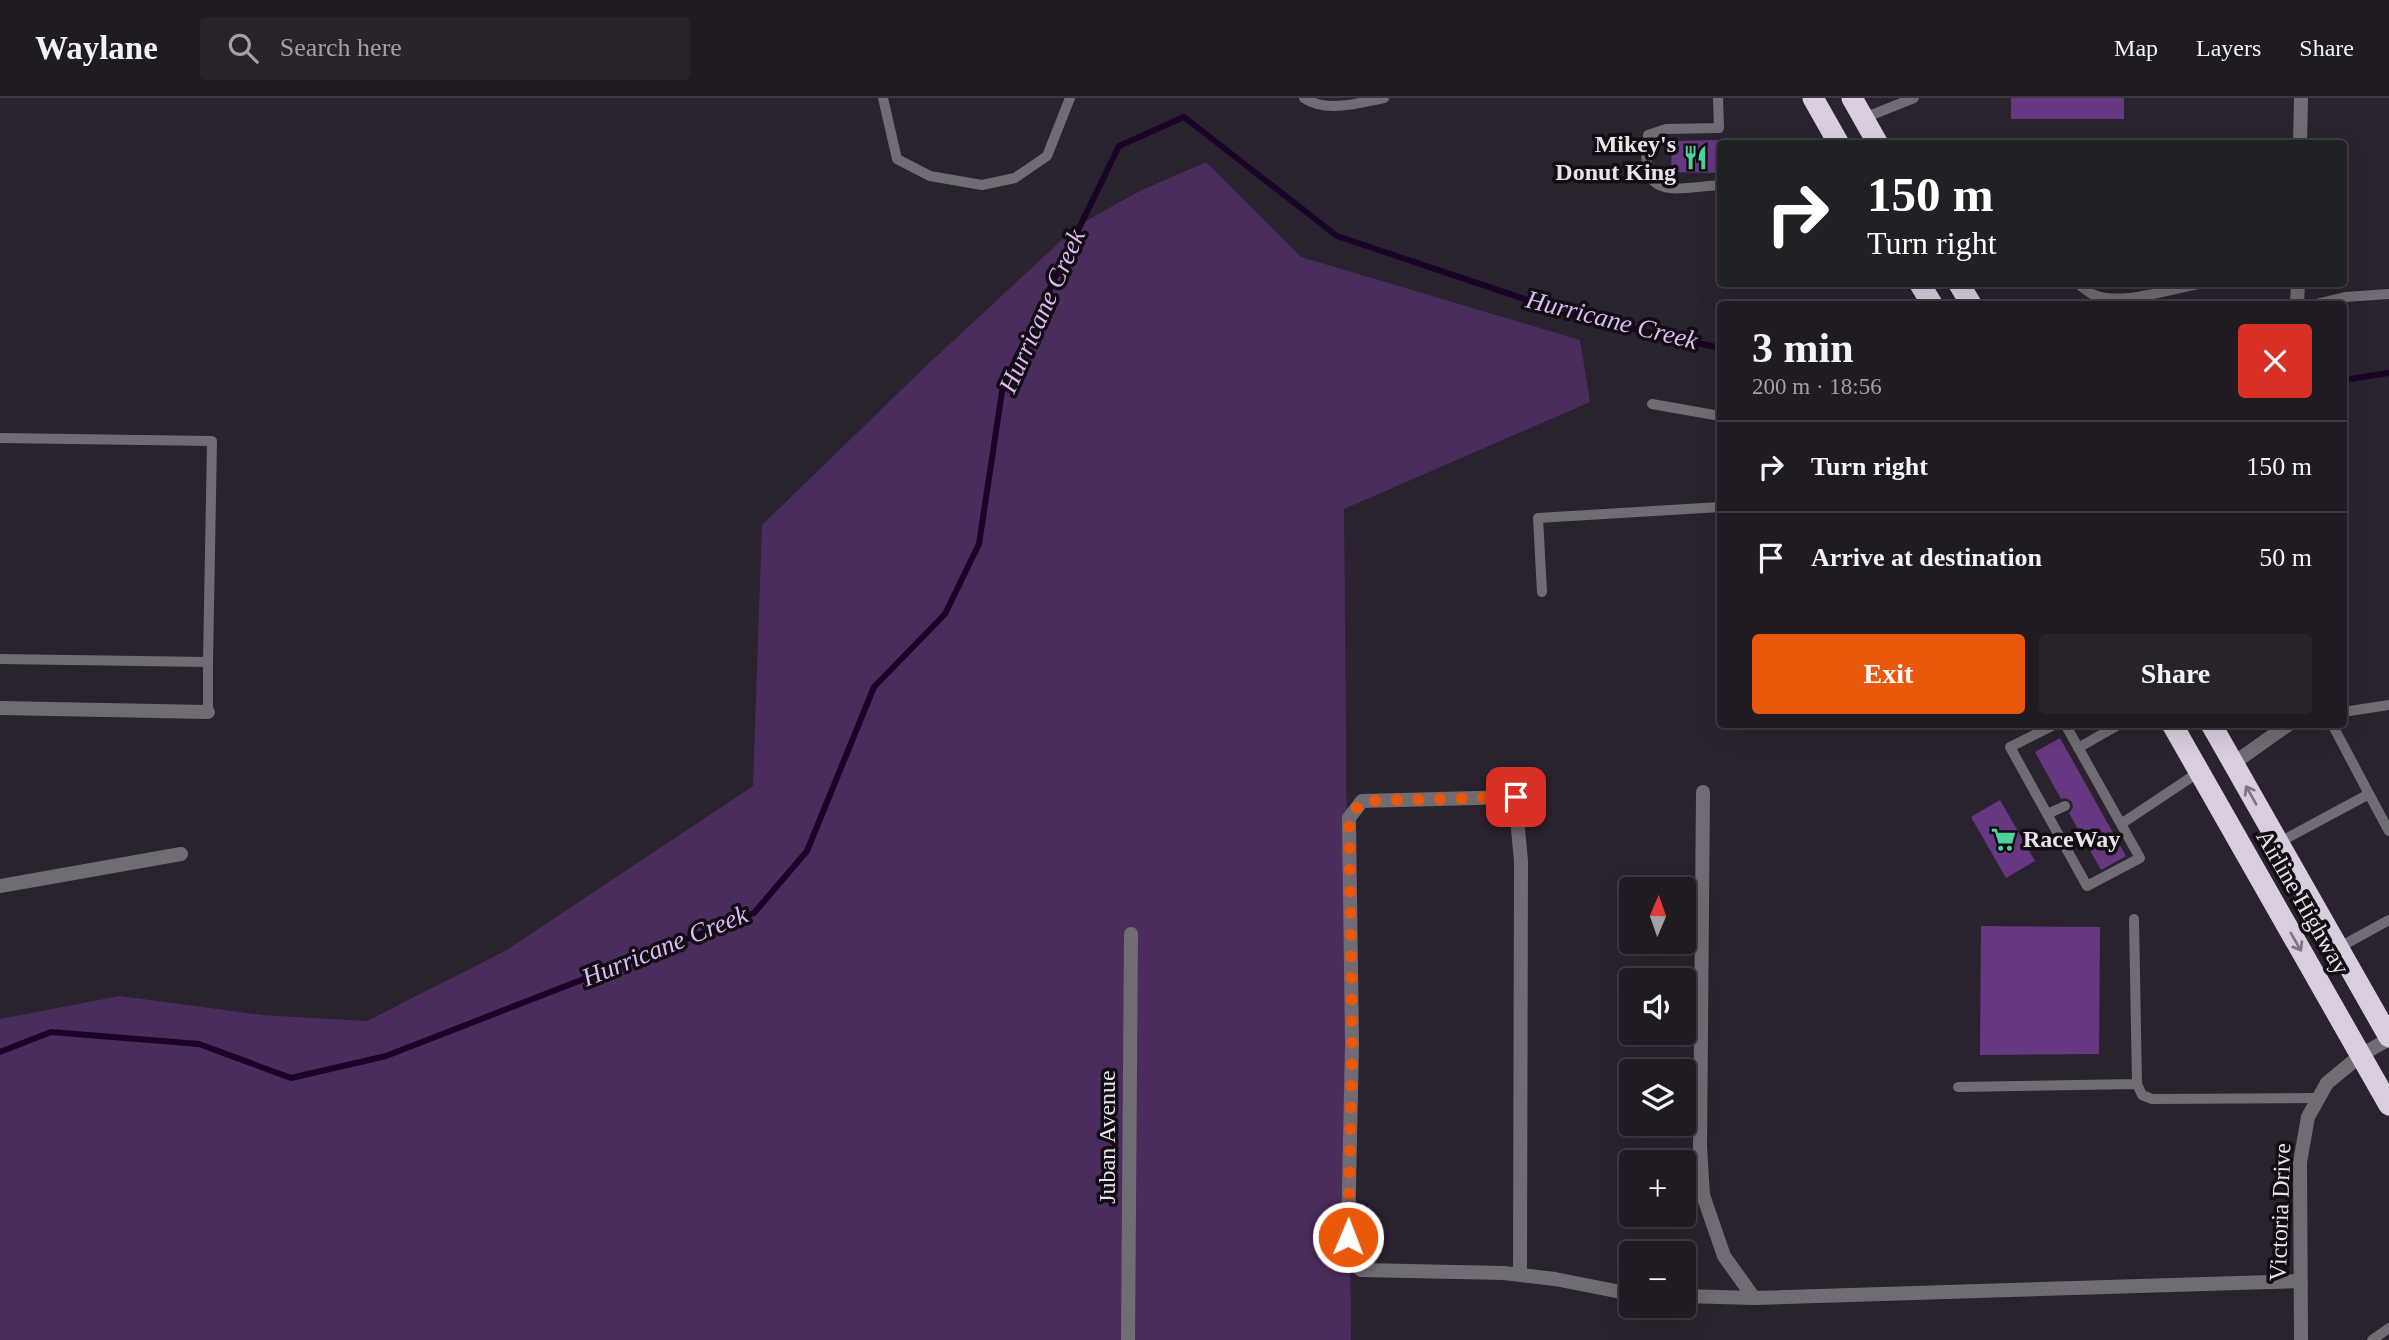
<!DOCTYPE html>
<html lang="en">
<head>
<meta charset="utf-8">
<style>
	:root { --surface:#201a23; --page:#28232b; --text:#f1f3f6; --muted:#a2a1a6; --line:#3d3841; --accent:#ea580c }
	body { margin:0; font-family:"Times New Roman",serif; background:var(--page); color:var(--text); height:100vh; display:flex; flex-direction:column; font-size:26px; white-space:nowrap }
	* { box-sizing:border-box; margin:0 }
	p { font-size:23px; color:var(--muted) }
	.icon { flex:none; width:38px; height:38px; fill:none; stroke:currentColor; stroke-width:2; stroke-linecap:round; stroke-linejoin:round }
	.map { position:relative; flex:1; overflow:hidden }
	.panel { position:absolute; left:1717px; top:203px; width:630px; height:427px; display:flex; flex-direction:column; background:var(--surface); border-radius:7px; box-shadow:0 7px 28px #0002,0 0 0 2px var(--line) }
	.panel>* { flex:none }
	.banner { position:absolute; left:1717px; top:42px; width:630px; height:147px; border-radius:7px; box-shadow:0 7px 28px #0002,0 0 0 2px var(--line); background:#202124; color:#fff; overflow:hidden }
	.needle { width:46px; rotate:2deg }
	.tools { position:absolute; left:1619px; top:779px; display:grid; gap:14px }
	.tools a { display:grid; place-items:center; width:77px; height:77px; border-radius:7px; background:var(--surface); box-shadow:0 7px 28px #0002,0 0 0 2px var(--line); font-size:35px }
	.pin { position:absolute; display:grid; place-items:center; width:60px; height:60px; color:#fff; margin:-30px; border-radius:14px; box-shadow:0 4px 10px #0006 }
	.me { position:absolute; width:77px; margin:-38px; rotate:1deg; stroke-linejoin:round; filter:drop-shadow(0 0 5px #0008) }
	.turn { display:flex; align-items:center; gap:24px; height:147px; padding:0 35px; font-size:32px }
	.turn .icon { width:91px; height:91px; stroke-width:2.5 }
	.turn b { display:block; font-size:49px; line-height:60px }
	.round { display:grid; place-items:center; flex:none; width:74px; height:74px; border-radius:7px; background:var(--page) }
	.head { display:flex; align-items:center; justify-content:space-between; height:119px; padding:0 35px }
	h1 { font-size:42px; font-weight:600; line-height:52px }
	.primary-button { display:flex; gap:14px; margin-top:auto; padding:14px 35px }
	.primary-button a { flex:1; height:80px; border-radius:7px; background:var(--accent); color:#fff; font-size:28px; font-weight:600; line-height:80px; text-align:center }
	.primary-button a+a { background:var(--page); color:var(--text) }
	ul { padding:0; list-style:none }
	li { display:flex; align-items:center; gap:21px; height:91px; padding:0 35px; border-top:2px solid var(--line) }
	li div { flex:1 }
	li b { display:block; font-size:26px }
	li em { font-style:normal }
	header { display:flex; align-items:center; gap:42px; box-sizing:border-box; height:98px; padding:0 35px; background:var(--surface); border-bottom:2px solid var(--line) }
	header strong { font-size:33px }
	nav { display:flex; gap:38px; margin-inline-start:auto; font-size:24px }
	.search { width:490px; height:63px; background:var(--page); display:flex; align-items:center; gap:18px; box-sizing:border-box; padding:0 24px; border-radius:7px; color:var(--muted); font-size:26px }
	.map>svg:first-child { display:block }
	.green { fill:#4b2d5d }
	.lines { fill:none; stroke-linecap:round; stroke-linejoin:round }
	.stream { stroke:#1a0327; stroke-width:6 }
	.building { fill:#663881 }
	.lane { stroke:#706c73; stroke-width:10 }
	.street { stroke:#706c73; stroke-width:14 }
	.highway { stroke:#d8cedf; stroke-width:21 }
	.oneway { stroke:#7e7783 }
	.route { stroke:#ea580c; stroke-width:12; stroke-dasharray:0 21.6 }
	.labels { text-anchor:middle; dominant-baseline:central; stroke-width:7; stroke-linejoin:round; paint-order:stroke }
	.poi-label { font-size:24px; font-weight:bold; fill:#e8e3eb; stroke:#110d13; text-anchor:end }
	.street-label { font-size:24px; fill:#e8e3eb; stroke:#110d13 }
	.water-label { font-size:26px; font-style:italic; fill:#deb9f6; stroke:#110d13 }
</style>
</head>
<body>
<header>
<strong>Waylane</strong>
<div class="search"><svg class="icon" aria-label="search" viewBox="0 0 24 24"><circle cx="10" cy="10" r="6"/><path d="M15 15l6 6"/></svg>Search here</div>
<nav><a>Map</a><a>Layers</a><a>Share</a></nav>
</header>
<div class="map">
<svg width="2389" height="1242" viewBox="0 0 2389 1242">
	<rect width="100%" height="100%" fill="#2a222f"/>
	<path class="green" d="M 1206,64 L 1301,159 L 1580,242 L 1590,304 L 1344,411 L 1351,1242 L 0,1242 L 0,921 L 120,898 L 261,917 L 367,923 L 507,852 L 753,688 L 762,427 L 925,269 L 1077,128 L 1140,93 Z"/>
	<g class="lines">
		<path class="stream" d="M 2343,282 L 2389,275
			M 0,954 L 51,934 L 199,946 L 291,980 L 386,958 L 754,815 L 807,753 L 874,589 L 945,516 L 979,446 L 1003,287 L 1119,48 L 1184,19 L 1337,138 L 1572,217 L 1720,250"/>
	</g>
	<path class="building" d="M 2011,0 L 2124,0 L 2124,21 L 2011,21 Z
		M 1720,42 L 1720,75 L 1671,74 L 1672,43 Z
		M 2060,640 L 2126,758 L 2101,772 L 2069,715 L 2073,710 L 2072,704 L 2066,700 L 2061,701 L 2035,654 Z
		M 2000,702 L 2035,763 L 2006,780 L 1971,719 Z
		M 1981,828 L 2100,829 L 2099,956 L 1980,957 Z"/>
	<g class="lines">
		<path class="lane" d="M 883,0 L 897,61 L 930,78 L 982,87 L 1015,80 L 1047,58 L 1070,0
			M 1304,0 C 1326,15 1359,5 1384,0
			M 1718,0 L 1719,30 L 1666,31 L 1648,37 C 1639,103 1669,91 1720,87
			M 1864,20 L 1914,0
			M 2078,186 C 2082,189 2087,193 2092,196 C 2117,209 2171,191 2198,186
			M 2316,206 L 2345,199 L 2389,196
			M 1652,306 L 1720,318
			M 0,340 L 212,343 L 208,564 L 0,561
			M 1542,494 L 1538,420 L 1720,409
			M 208,614 L 208,564
			M 2343,614 L 2389,607
			M 2056,626 L 2010,649 L 2087,788 L 2140,760 L 2065,626
			M 2332,626 L 2369,696
			M 2078,650 L 2120,626
			M 2047,716 L 2065,708
			M 2121,726 L 2199,674
			M 2278,745 L 2369,696 L 2389,733
			M 2134,821 L 2137,986 L 2142,997 L 2152,1001 L 2318,1000
			M 2338,850 L 2389,822
			M 1958,989 L 2137,986
			M 2372,1242 L 2389,1230"/>
		<path class="street" d="M 2300,46 L 2301,0
			M 2297,206 L 2298,186
			M 0,610 L 208,614
			M 2234,665 L 2289,626
			M 1703,694 L 1700,1049 L 1703,1097 L 1724,1158 L 1754,1200
			M 0,788 L 181,756
			M 1520,1177 L 1521,763 L 1515,699 L 1362,703 L 1349,720 L 1352,946 L 1348,1139 L 1361,1172 L 1504,1175 L 1555,1181 L 1631,1196
			M 1684,1198 L 1754,1200 L 2301,1183
			M 1128,1242 L 1131,836
			M 2301,1242 L 2300,1064 L 2308,1019 L 2327,985 L 2361,957 L 2389,941"/>
		<path class="highway" d="M 1813,0 L 1839,46
			M 1852,0 L 1878,46
			M 1920,186 L 1932,206
			M 1959,186 L 1971,206
			M 2172,626 L 2389,1007
			M 2211,626 L 2389,939"/>
	</g>
	<defs><path id="oneway-shaft" d="M-6 0H5M1.5-3L5.5 0L1.5 3" fill="none" stroke-width="1.6" stroke-linecap="round" stroke-linejoin="round" transform="scale(1.75)"/></defs>
	<g class="oneway">
		<use href="#oneway-shaft" transform="translate(2251 697) rotate(-119)"/>
		<use href="#oneway-shaft" transform="translate(2296 844) rotate(60)"/>
	</g>
	<g class="lines">
		<path class="route" d="M 1348,1139 L 1352,946 L 1349,720 L 1362,703 L 1516,699"/>
	</g>
	<defs>
		<symbol id="restaurant-bare" viewBox="-9 -9 18 18"><path d="M-5-6h1v4h1v-4h1v4h1v-4h1v5L-1.5 .5V6h-2V.5L-5-1ZM5-6V6H3V1.5H1.5Q1.5-4 5-6Z" fill="#4dd39a" stroke="#110d13" stroke-width="2.5" paint-order="stroke"/></symbol>
		<symbol id="supermarket-bare" viewBox="-9 -9 18 18"><path d="M-6-5.5h2.5l.6 2H6L4.5 2H-2.5L-4.4-4H-6ZM-1.5 3.2a1.3 1.3 0 1 0 .1 0ZM3 3.2a1.3 1.3 0 1 0 .1 0Z" fill="#4dd39a" stroke="#110d13" stroke-width="2.5" paint-order="stroke"/></symbol>
	</defs>
	<g fill-rule="evenodd">
		<use href="#restaurant-bare" x="1678" y="42" width="35" height="35"/>
		<use href="#supermarket-bare" x="1986" y="724" width="35" height="35"/>
	</g>
	<g class="labels">
		<g class="poi-label">
			<text x="1676" y="46">Mikey's<tspan x="1676" dy="28">Donut King</tspan></text>
			<text x="2023" y="741" text-anchor="start">RaceWay</text>
		</g>
		<g class="street-label">
			<text transform="translate(2303 804) rotate(60)">Airline Highway</text>
			<text transform="translate(1107 1039) rotate(-90)">Juban Avenue</text>
			<text transform="translate(2280 1114) rotate(-88)">Victoria Drive</text>
		</g>
		<g class="water-label">
			<text transform="translate(1042 213) rotate(-66)">Hurricane Creek</text>
			<text transform="translate(1612 222) rotate(14)">Hurricane Creek</text>
			<text transform="translate(665 848) rotate(-22)">Hurricane Creek</text>
		</g>
	</g>
</svg>
<div class="tools">
<a><svg class="needle" viewBox="-14 -14 28 28"><path d="M0-13l5 13h-10z" fill="#e53935"/><path d="M0 13l5-13h-10z" fill="#a2a1a6"/></svg></a>
<a><svg class="icon" aria-label="sound" viewBox="0 0 24 24"><path d="M4 9h4l5-4v14l-5-4H4zM17 9q2 3 0 6"/></svg></a>
<a><svg class="icon" aria-label="layers" viewBox="0 0 24 24"><path d="M12 4l9 5-9 5-9-5zM3 14l9 5 9-5"/></svg></a>
<a>+</a>
<a>−</a>
</div>
<div class="pin" style="left:1516px;top:699px;background:#d93025"><svg class="icon" aria-label="arrive" viewBox="0 0 24 24"><path d="M6 21V4h12l-3 4 3 4H6"/></svg></div>
<svg class="me" style="left:1348px;top:1139px" viewBox="-20 -20 40 40"><circle r="17" fill="#ea580c" stroke="#fff" stroke-width="3"/><path d="M0-11L8 9 0 5-8 9z" fill="#fff"/></svg>
<div class="banner">
<div class="turn"><svg class="icon" aria-label="right" viewBox="0 0 24 24"><path d="M7 20v-9h11M14 6l5 5-5 5"/></svg><div><b>150 m</b>Turn right</div></div>
</div>
<section class="panel">
<div class="head"><div><h1>3 min</h1><p>200 m · 18:56</p></div><a class="round" style="background:#d93025;color:#fff"><svg class="icon" aria-label="close" viewBox="0 0 24 24"><path d="M6 6l12 12M18 6L6 18"/></svg></a></div>
<ul>
<li><svg class="icon" aria-label="right" viewBox="0 0 24 24"><path d="M7 20v-9h11M14 6l5 5-5 5"/></svg><div><b>Turn right</b></div><em>150 m</em></li>
<li><svg class="icon" aria-label="arrive" viewBox="0 0 24 24"><path d="M6 21V4h12l-3 4 3 4H6"/></svg><div><b>Arrive at destination</b></div><em>50 m</em></li>
</ul>
<div class="primary-button"><a>Exit</a><a>Share</a></div>
</section>
</div>
</body>
</html>
